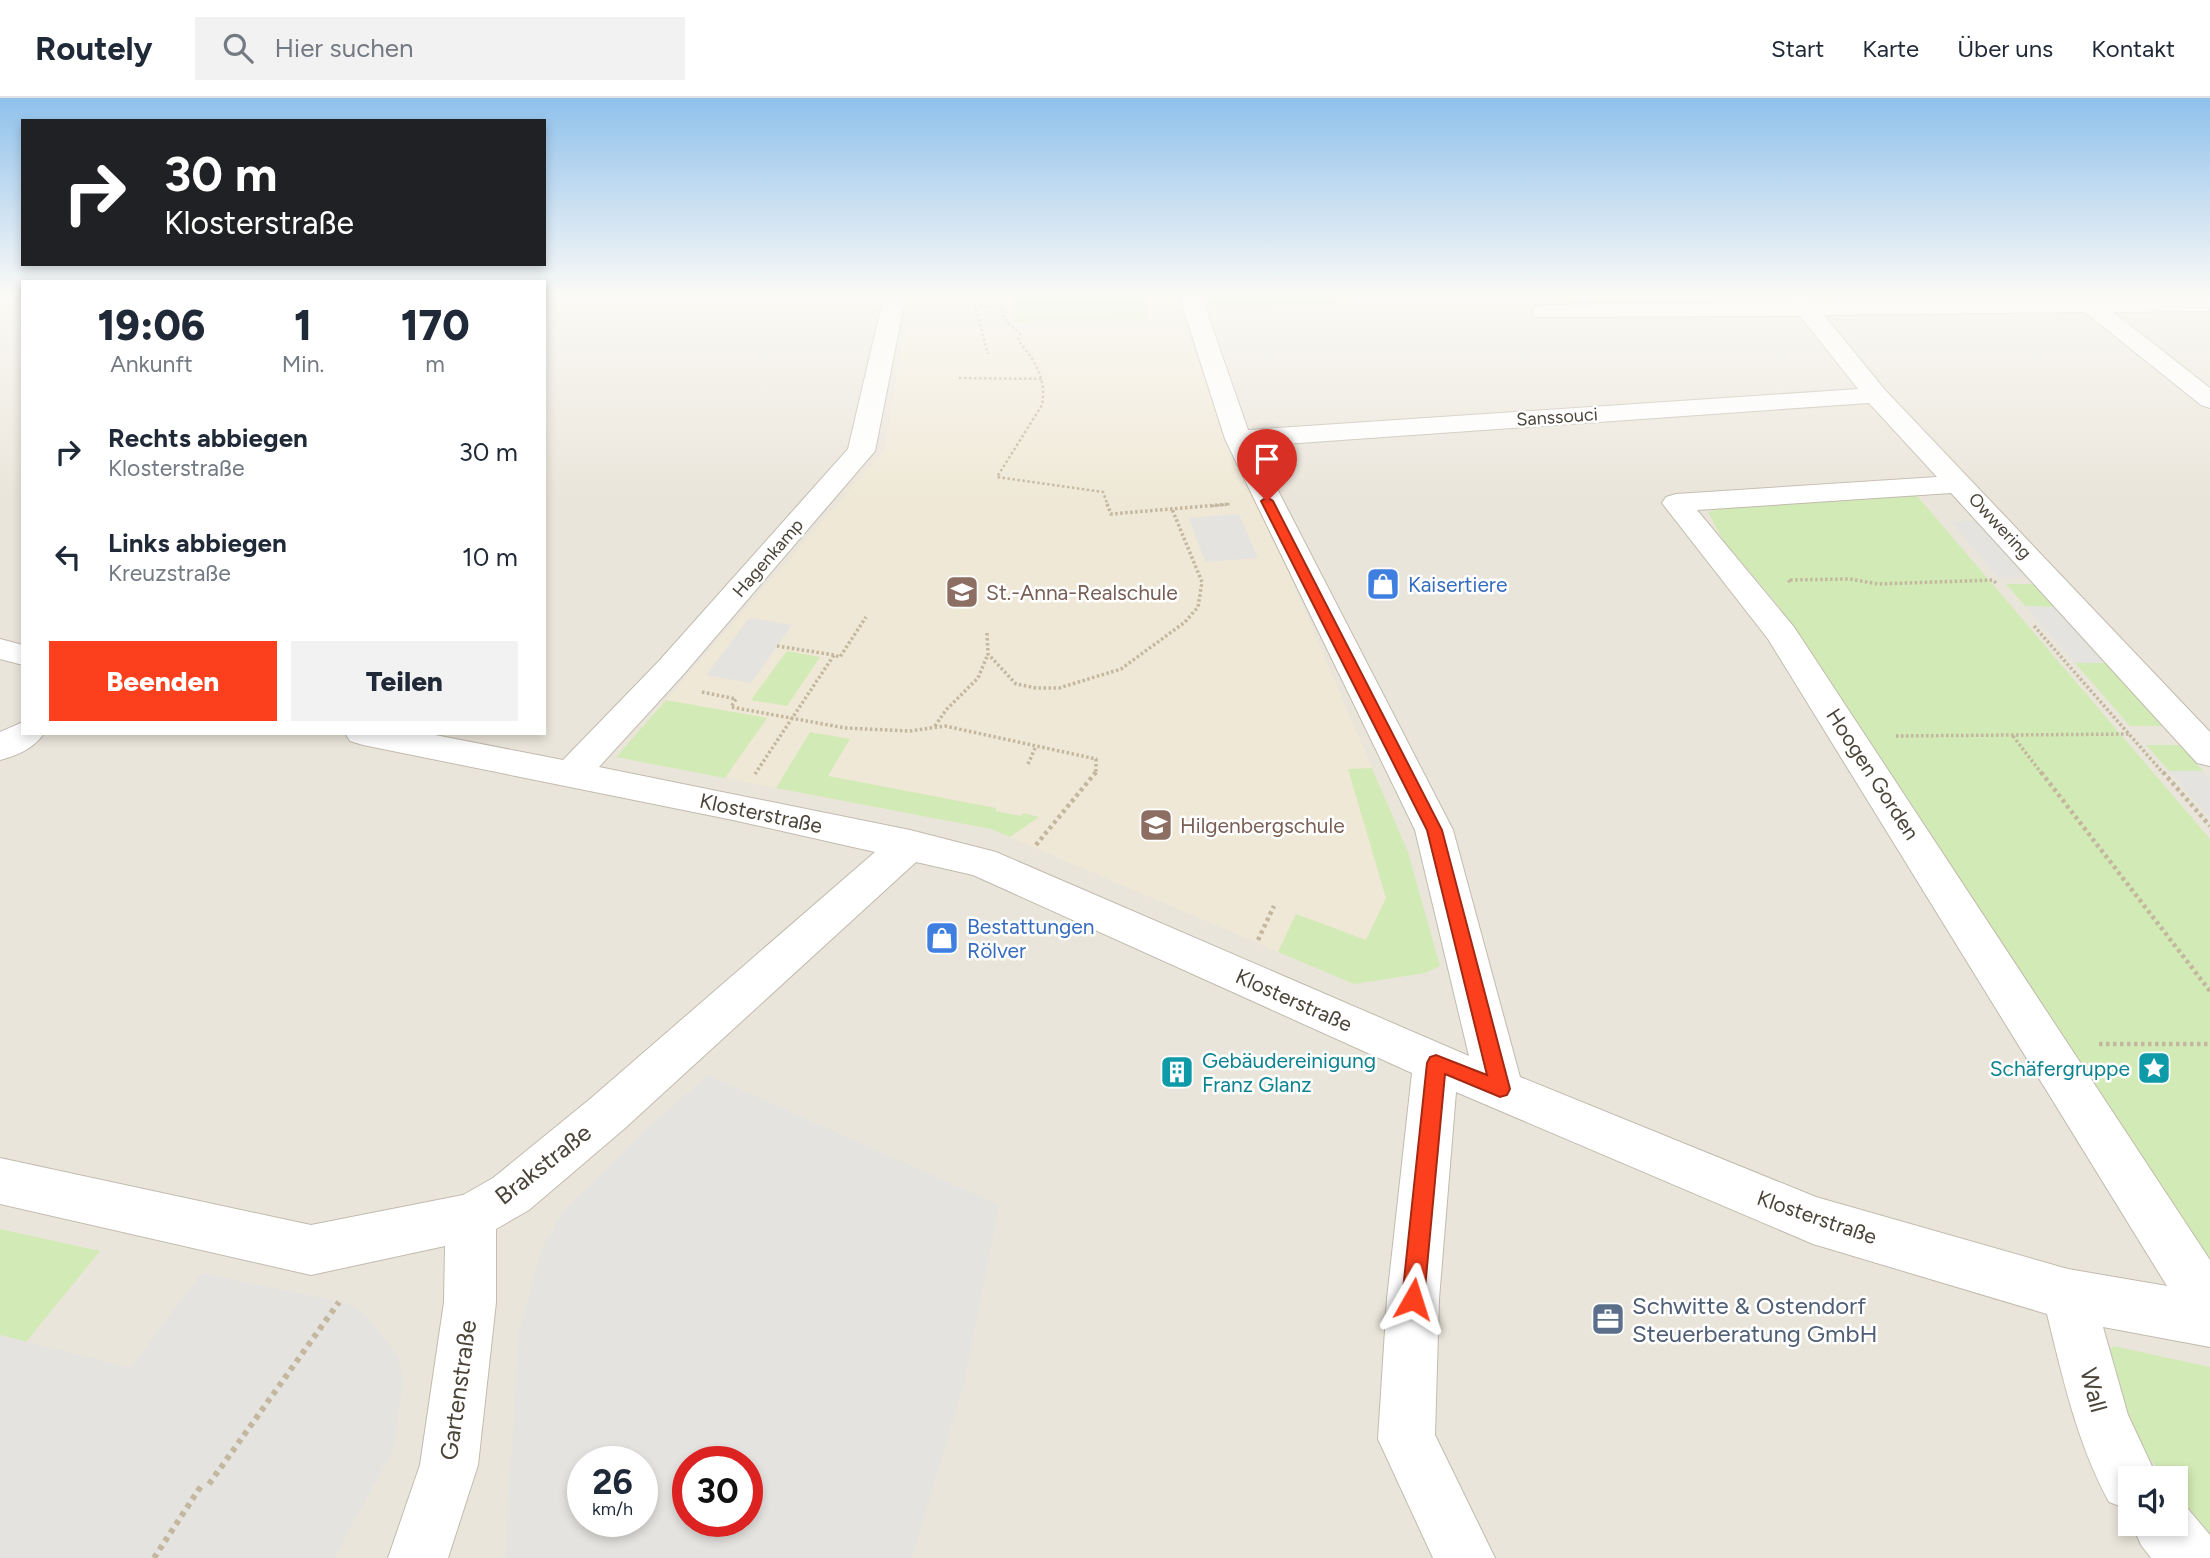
<!DOCTYPE html>
<html lang="de">
<head>
<meta charset="utf-8">
<style>
	:root { --surface:#fff; --page:#f2f2f3; --text:#1f2937; --muted:#747a83; --line:#e0e1e3; --accent:#fc3f1d }
	body { margin:0; font-family:Figtree,sans-serif; background:var(--page); color:var(--text); height:100vh; display:flex; flex-direction:column; font-size:26px; white-space:nowrap }
	* { box-sizing:border-box; margin:0 }
	p { font-size:23px; color:var(--muted) }
	.icon { flex:none; width:38px; height:38px; fill:none; stroke:currentColor; stroke-width:2; stroke-linecap:round; stroke-linejoin:round }
	.map { position:relative; flex:1; overflow:hidden }
	.side { position:absolute; left:21px; top:182px; width:525px; height:455px; display:flex; flex-direction:column; background:var(--surface); border-radius:0px; box-shadow:0 4px 10px #0003 }
	.side>* { flex:none }
	.banner { position:absolute; left:21px; top:21px; width:525px; height:147px; border-radius:0px; box-shadow:0 4px 10px #0003; background:#202124; color:#fff; overflow:hidden }
	.fabs { position:absolute; left:2118px; top:1368px; display:grid; gap:14px }
	.fabs a { display:grid; place-items:center; width:70px; height:70px; border-radius:0px; background:var(--surface); box-shadow:0 4px 10px #0003; font-size:35px }
	.speed { position:absolute; left:567px; top:1348px; display:flex; gap:14px; font-size:35px; font-weight:700; text-align:center }
	.speed>* { display:grid; place-content:center; width:91px; height:91px; border-radius:50%; background:var(--surface); box-shadow:0 4px 10px #0003; line-height:1 }
	.speed small { font-size:18px; font-weight:400 }
	.speed .limit { border:10px solid #d22; background:#fff; color:#111 }
	.pin { position:absolute; display:grid; place-items:center; width:60px; height:60px; color:#fff; margin:-72px -30px; border-radius:50% 50% 50% 0; rotate:-45deg; box-shadow:0 0 7px #0007 }
	.pin .icon { rotate:45deg }
	.me { position:absolute; width:77px; margin:-38px; rotate:6deg; stroke-linejoin:round; filter:drop-shadow(0 0 5px #0008) }
	.turn { display:flex; align-items:center; gap:24px; height:147px; padding:0 28px; font-size:32px }
	.turn .icon { width:91px; height:91px; stroke-width:2.5 }
	.turn b { display:block; font-size:49px; line-height:60px }
	.eta { display:flex; justify-content:space-evenly; align-items:center; height:119px; text-align:center }
	.eta b { font-size:42px; font-weight:800; line-height:49px }
	.cta { display:flex; gap:14px; margin-top:auto; padding:14px 28px }
	.cta a { flex:1; height:80px; border-radius:0px; background:var(--accent); color:#fff; font-size:28px; font-weight:800; line-height:80px; text-align:center }
	.cta a+a { background:var(--page); color:var(--text) }
	ul { padding:0; list-style:none }
	li { display:flex; align-items:center; gap:21px; height:105px; padding:0 28px }
	li div { flex:1 }
	li b { display:block; font-size:26px }
	li em { font-style:normal }
	header { display:flex; align-items:center; gap:42px; box-sizing:border-box; height:98px; padding:0 35px; background:var(--surface); border-bottom:2px solid var(--line) }
	header strong { font-size:33px }
	nav { display:flex; gap:38px; margin-inline-start:auto; font-size:24px }
	.search { width:490px; height:63px; background:var(--page); display:flex; align-items:center; gap:18px; box-sizing:border-box; padding:0 24px; border-radius:0px; color:var(--muted); font-size:26px }
	.map>svg:first-child { display:block }
	.residential { fill:#eae5da; fill-rule:evenodd }
	.education { fill:#efe8d6 }
	.green { fill:#d2eab5 }
	.parking { fill:#e5e3e0; fill-rule:evenodd }
	.lines { fill:none; stroke-linecap:round; stroke-linejoin:round }
	.minor-casing { stroke:#c2bbae; stroke-width:2 }
	.path-far3 { stroke:#c4b79f; stroke-width:2.5; stroke-dasharray:2.5 2.5; stroke-linecap:butt }
	.path-far2 { stroke:#c4b79f; stroke-width:3.5; stroke-dasharray:2.5 2.5; stroke-linecap:butt }
	.path-far1 { stroke:#c4b79f; stroke-width:4.5; stroke-dasharray:3.5 3.5; stroke-linecap:butt }
	.path { stroke:#c4b79f; stroke-width:6; stroke-dasharray:5 5; stroke-linecap:butt }
	.minor { fill:#fff; fill-rule:evenodd }
	.route { fill:#fc3f1d; stroke:#a42913; stroke-width:2 }
	.labels { text-anchor:middle; dominant-baseline:central; stroke-width:5; stroke-linejoin:round; paint-order:stroke }
	.far-street-label { font-size:18px; fill:#4b4439; stroke:#fff }
	.shop-label { font-size:21px; fill:#366cbe; stroke:#fff; text-anchor:start }
	.education-label { font-size:21px; fill:#785e54; stroke:#fff; text-anchor:start }
	.street-label { font-size:21px; fill:#4b4439; stroke:#fff }
	.culture-label { font-size:21px; fill:#0d838f; stroke:#fff; text-anchor:start }
	.near-street-label { font-size:24px; fill:#4b4439; stroke:#fff }
	.near-service-label { font-size:24px; fill:#4e5e75; stroke:#fff; text-anchor:start }
</style>
</head>
<body>
<header>
<strong>Routely</strong>
<div class="search"><svg class="icon" aria-label="search" viewBox="0 0 24 24"><circle cx="10" cy="10" r="6"/><path d="M15 15l6 6"/></svg>Hier suchen</div>
<nav><a>Start</a><a>Karte</a><a>Über uns</a><a>Kontakt</a></nav>
</header>
<div class="map">
<svg width="2210" height="1460" viewBox="0 0 2210 1460">
	<rect width="100%" height="100%" fill="#f6f3ec"/>
	<path class="residential" d="M 0,197 L 23,197 L 23,635 L 544,635 L 544,197 L 2210,197 L 2210,1460 L 0,1460 ZM 583,1363 L 642,1363 L 642,1423 L 583,1423 ZM 688,1363 L 747,1363 L 747,1423 L 688,1423 ZM 2130,1381 L 2175,1381 L 2175,1426 L 2130,1426 Z"/>
	<path class="education" d="M 909,197 L 1173,197 L 1180,222 L 1408,754 L 1440,868 L 1425,875 L 1354,886 L 991,731 L 616,659 L 885,351 Z"/>
	<path class="green" d="M 1015,197 L 1145,197 L 1149,221 L 1015,224 Z
		M 1206,197 L 1362,197 L 1319,209 L 1210,210 Z
		M 1913,393 L 2210,741 L 2210,1161 L 1778,507 L 1723,442 L 1708,414 L 1739,405 Z
		M 2006,486 L 2035,486 L 2055,509 L 2025,508 Z
		M 787,553 L 820,559 L 787,608 L 751,602 Z
		M 2075,565 L 2106,565 L 2163,628 L 2130,628 Z
		M 666,602 L 767,620 L 725,680 L 616,659 Z
		M 810,634 L 850,641 L 828,678 L 996,710 L 996,713 L 1021,718 L 1023,715 L 1039,719 L 1010,739 L 991,731 L 776,690 Z
		M 2146,647 L 2180,647 L 2203,673 L 2169,673 Z
		M 1372,670 L 1408,754 L 1440,868 L 1425,875 L 1354,886 L 1278,854 L 1296,816 L 1366,842 L 1386,800 L 1348,671 Z
		M 0,1131 L 100,1153 L 26,1244 L 0,1237 Z
		M 2113,1248 L 2210,1269 L 2210,1436 L 2175,1393 L 2175,1381 L 2166,1381 L 2115,1317 L 2102,1264 Z"/>
	<path class="parking" d="M 1239,416 L 1258,460 L 1205,464 L 1189,420 Z
		M 1950,423 L 1977,423 L 2027,479 L 1998,479 Z
		M 2025,508 L 2055,509 L 2106,565 L 2075,565 Z
		M 749,520 L 792,527 L 751,585 L 706,577 Z
		M 2169,673 L 2203,673 L 2210,681 L 2210,720 Z
		M 708,977 L 999,1107 L 965,1282 L 912,1460 L 505,1460 L 519,1233 L 542,1150 L 564,1112 L 652,1026 ZM 583,1363 L 642,1363 L 642,1423 L 583,1423 ZM 747,1363 L 747,1423 L 688,1423 L 688,1363 Z
		M 201,1175 L 346,1205 L 365,1216 L 398,1258 L 403,1282 L 394,1350 L 334,1460 L 0,1460 L 0,1237 L 130,1270 Z"/>
	<g class="lines">
		<defs>
			<path id="minor" d="M 1179,197 L 1201,197 L 1248,332 L 1858,291 L 1800,218 L 1535,219 L 1532,214 L 1535,209 L 1543,207 L 1789,204 L 1785,197 L 1807,197 L 1813,204 L 2210,199 L 2210,213 L 2113,214 L 2210,290 L 2210,310 L 2201,307 L 2085,214 L 1824,217 L 1885,292 L 2210,634 L 2210,668 L 2197,665 L 1951,395 L 1697,412 L 1794,529 L 2210,1162 L 2210,1249 L 2103,1229 L 2128,1317 L 2158,1381 L 2130,1381 L 2130,1412 L 2109,1404 C 2077,1345 2063,1281 2047,1216 L 1813,1146 L 1456,994 L 1439,1201 L 1435,1337 L 1495,1460 L 1433,1460 L 1378,1341 L 1387,1201 L 1412,975 L 973,777 L 916,764 L 624,1031 L 529,1112 L 496,1131 L 496,1204 L 478,1367 L 448,1460 L 388,1460 L 420,1367 L 444,1204 L 445,1148 L 311,1177 L 0,1106 L 0,1060 L 311,1127 L 463,1097 L 493,1080 L 590,1001 L 875,754 L 733,722 L 363,647 L 350,643 L 345,635 L 425,635 L 563,662 L 659,563 L 848,351 L 882,206 L 885,201 L 901,201 L 904,206 L 875,353 L 683,577 L 599,669 L 910,732 L 996,754 L 1469,958 L 1415,732 L 1225,341 ZM 1869,305 L 1937,379 L 1676,396 L 1666,399 L 1662,405 L 1768,541 L 2167,1188 L 2068,1171 L 1816,1099 L 1520,979 L 1453,732 L 1255,348 Z
				M 0,541 L 23,547 L 23,567 L 0,561 Z
				M 23,624 L 23,635 L 44,635 C 35,650 16,658 0,662 L 0,634 Z
				M 2175,1402 L 2183,1405 L 2210,1437 L 2210,1460 L 2151,1460 L 2141,1447 L 2132,1426 L 2175,1426 Z"/>
		</defs>
		<use href="#minor" class="minor-casing"/>
		<path class="path-far3" d="M 972,197 L 988,256
			M 1000,197 L 1004,221 L 1020,236 L 1018,242 C 1034,262 1047,280 1042,307 L 997,379 L 1103,394 L 1108,408
			M 974,209 L 1001,208
			M 959,280 L 1043,281
			M 1212,408 L 1230,406"/>
		<path class="path-far2" d="M 1107,406 L 1111,416 L 1230,406
			M 1790,484 L 1788,482 L 1850,481 L 1878,486 L 1993,482 L 1996,485
			M 2034,528 L 2164,676
			M 987,535 L 988,556 L 1016,586 L 1036,590 L 1059,590 L 1121,571 L 1185,524 L 1198,509 L 1202,484 L 1172,411
			M 777,548 L 834,557
			M 702,594 L 736,601 L 731,609 L 845,630 L 910,633 L 945,628 L 1096,661 L 1096,676
			M 935,628 L 946,612 L 978,580 L 988,556
			M 1896,638 L 2130,636
			M 2013,638 L 2042,676
			M 1028,666 L 1036,648
			M 755,676 L 834,557 L 840,559 L 866,519"/>
		<path class="path-far1" d="M 2041,674 L 2210,893
			M 2163,674 L 2210,728
			M 1036,747 L 1096,674
			M 1258,842 L 1274,808
			M 2099,946 L 2210,946"/>
		<path class="path" d="M 209,1386 L 339,1204
			M 154,1460 L 203,1385"/>
		<use href="#minor" class="minor"/>
	</g>
	<linearGradient id="sky" x2="0" y2="1"><stop stop-color="#8fc1ec"/><stop offset="0.49" stop-color="#fbfaf6"/><stop offset="1" stop-color="#fbfaf6" stop-opacity="0"/></linearGradient>
	<rect width="2210" height="402" fill="url(#sky)"/>
	<path class="route" d="M 1267,399 L 1273,403 L 1442,732 L 1510,991 L 1507,997 L 1500,999 L 1445,976 L 1424,1201 L 1421,1209 L 1413,1212 L 1405,1209 L 1402,1201 L 1427,965 L 1430,959 L 1436,957 L 1487,977 L 1427,732 L 1261,403 Z"/>
	<defs>
		<symbol id="shop-square" viewBox="-11 -11 22 22"><rect x="-9" y="-9" width="18" height="18" rx="4" fill="#3f7fe0" stroke="#fff"/><path d="M-5-2.5h2.3a2.7 3.5 0 0 1 5.4 0H5L5.5 6h-11ZM-1.5-2.5h3a1.5 2.3 0 0 0-3 0Z" fill="#fff"/></symbol>
		<symbol id="school-square" viewBox="-11 -11 22 22"><rect x="-9" y="-9" width="18" height="18" rx="4" fill="#8d6e63" stroke="#fff"/><path d="M0-5L7-2L0 1L-7-2ZM-4 1L0 2.5L4 1V4Q0 6-4 4Z" fill="#fff"/></symbol>
		<symbol id="sight-square" viewBox="-11 -11 22 22"><rect x="-9" y="-9" width="18" height="18" rx="4" fill="#0f9aa8" stroke="#fff"/><path d="M0-6L1.8-2.2L6-1.7L2.9 1.2L3.7 5.4L0 3.3L-3.7 5.4L-2.9 1.2L-6-1.7L-1.8-2.2Z" fill="#fff"/></symbol>
		<symbol id="building-square" viewBox="-11 -11 22 22"><rect x="-9" y="-9" width="18" height="18" rx="4" fill="#0f9aa8" stroke="#fff"/><path d="M-4-6H4V6H1V3H-1V6H-4ZM-2.5-4.3h1.7v1.8h-1.7ZM.8-4.3h1.7v1.8H.8ZM-2.5-1h1.7V.8h-1.7ZM.8-1h1.7V.8H.8Z" fill="#fff"/></symbol>
		<symbol id="office-square" viewBox="-11 -11 22 22"><rect x="-9" y="-9" width="18" height="18" rx="4" fill="#5c6f8a" stroke="#fff"/><path d="M-6-3h4V-5.5h4V-3h4V5H-6ZM-1-4.5V-3h2v-1.5ZM-6 0V1H6V0Z" fill="#fff"/></symbol>
	</defs>
	<g fill-rule="evenodd">
		<use href="#shop-square" x="1364" y="467" width="38" height="38"/>
		<use href="#school-square" x="943" y="475" width="38" height="38"/>
		<use href="#school-square" x="1137" y="708" width="38" height="38"/>
		<use href="#shop-square" x="923" y="821" width="38" height="38"/>
		<use href="#sight-square" x="2135" y="951" width="38" height="38"/>
		<use href="#building-square" x="1158" y="955" width="38" height="38"/>
		<use href="#office-square" x="1589" y="1202" width="38" height="38"/>
	</g>
	<g class="labels">
		<g class="far-street-label">
			<text transform="translate(1557 319) rotate(-4)">Sanssouci</text>
			<text transform="translate(2000 428) rotate(47)">Owwering</text>
			<text transform="translate(768 460) rotate(-49)">Hagenkamp</text>
		</g>
		<g class="shop-label">
			<text x="1408" y="486">Kaisertiere</text>
			<text x="967" y="828">Bestattungen<tspan x="967" dy="24">Rölver</tspan></text>
		</g>
		<g class="education-label">
			<text x="986" y="494">St.-Anna-Realschule</text>
			<text x="1180" y="727">Hilgenbergschule</text>
		</g>
		<g class="street-label">
			<text transform="translate(1873 676) rotate(57)">Hoogen Gorden</text>
			<text transform="translate(761 715) rotate(12)">Klosterstraße</text>
			<text transform="translate(1294 902) rotate(24)">Klosterstraße</text>
			<text transform="translate(1817 1119) rotate(19)">Klosterstraße</text>
		</g>
		<g class="culture-label">
			<text x="1202" y="962">Gebäudereinigung<tspan x="1202" dy="24">Franz Glanz</tspan></text>
			<text x="2130" y="970" text-anchor="end">Schäfergruppe</text>
		</g>
		<g class="near-street-label">
			<text transform="translate(543 1066) rotate(-38)">Brakstraße</text>
			<text transform="translate(458 1292) rotate(-82)">Gartenstraße</text>
			<text transform="translate(2094 1292) rotate(75)">Wall</text>
		</g>
		<g class="near-service-label">
			<text x="1632" y="1207">Schwitte &amp; Ostendorf<tspan x="1632" dy="28">Steuerberatung GmbH</tspan></text>
		</g>
	</g>
</svg>
<div class="fabs">
<a><svg class="icon" aria-label="sound" viewBox="0 0 24 24"><path d="M4 9h4l5-4v14l-5-4H4zM17 9q2 3 0 6"/></svg></a>
</div>
<div class="speed"><div>26<small>km/h</small></div><div class="limit">30</div></div>
<div class="pin" style="left:1267px;top:403px;background:#d93025"><svg class="icon" aria-label="arrive" viewBox="0 0 24 24"><path d="M6 21V4h12l-3 4 3 4H6"/></svg></div>
<svg class="me" style="left:1413px;top:1201px" viewBox="-20 -20 40 40"><path d="M0-17L14 15 0 8-14 15z" fill="#fc3f1d" stroke="#fff" stroke-width="4"/></svg>
<div class="banner">
<div class="turn"><svg class="icon" aria-label="right" viewBox="0 0 24 24"><path d="M7 20v-9h11M14 6l5 5-5 5"/></svg><div><b>30 m</b>Klosterstraße</div></div>
</div>
<section class="side">
<div class="eta">
<div><b>19:06</b><p>Ankunft</p></div>
<div><b>1</b><p>Min.</p></div>
<div><b>170</b><p>m</p></div>
</div>
<ul>
<li><svg class="icon" aria-label="right" viewBox="0 0 24 24"><path d="M7 20v-9h11M14 6l5 5-5 5"/></svg><div><b>Rechts abbiegen</b><p>Klosterstraße</p></div><em>30 m</em></li>
<li><svg class="icon" aria-label="left" viewBox="0 0 24 24"><path d="M17 20v-9H6M10 6l-5 5 5 5"/></svg><div><b>Links abbiegen</b><p>Kreuzstraße</p></div><em>10 m</em></li>
</ul>
<div class="cta"><a>Beenden</a><a>Teilen</a></div>
</section>
</div>
</body>
</html>
